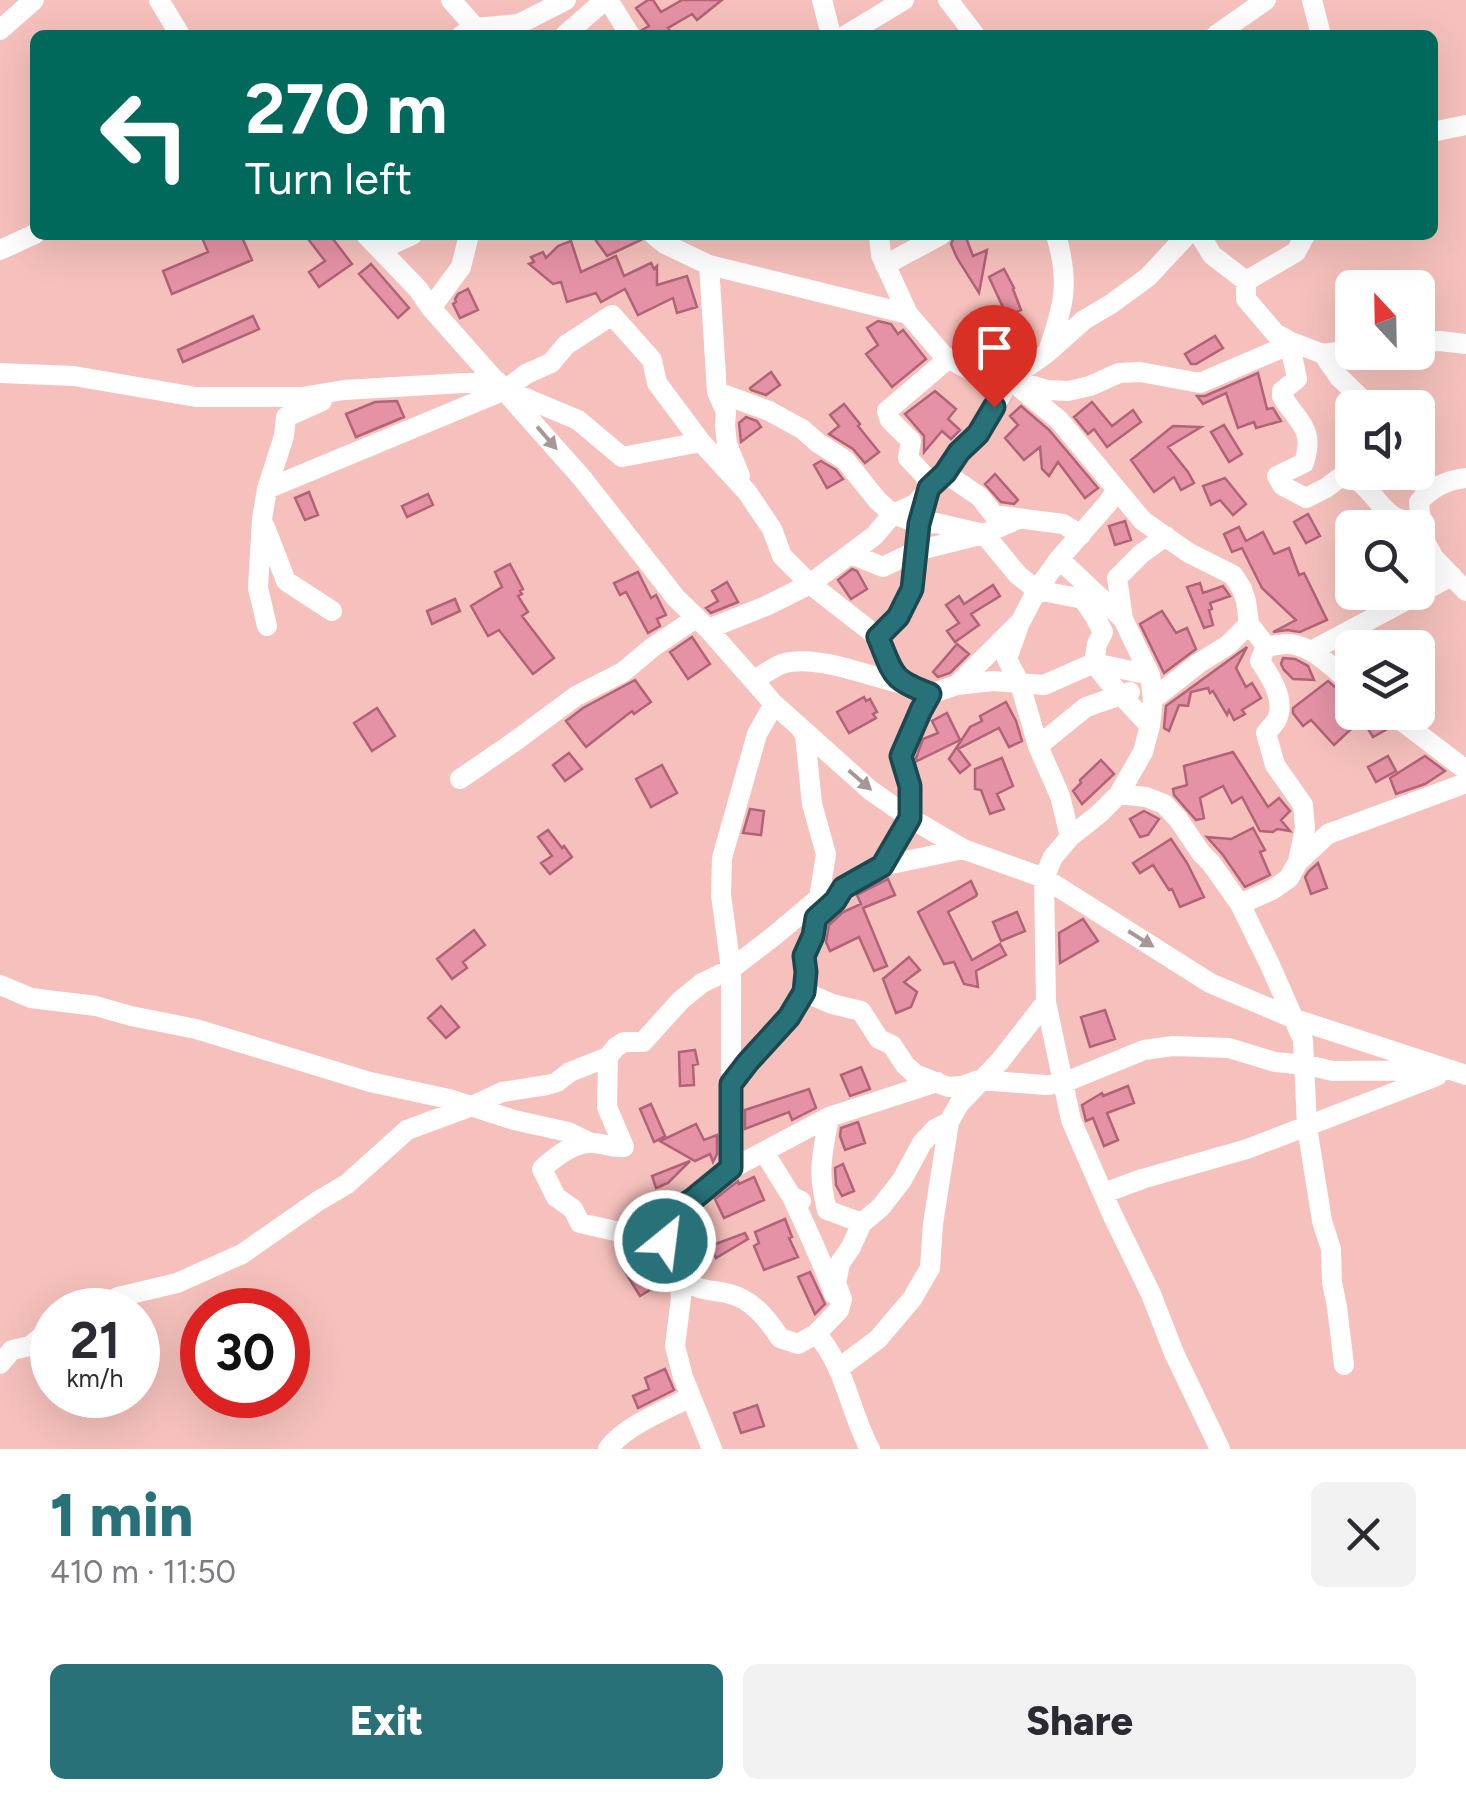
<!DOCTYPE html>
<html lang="en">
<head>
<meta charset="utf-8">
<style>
	:root { --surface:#fff; --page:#f2f2f3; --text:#2b2b33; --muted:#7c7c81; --accent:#287179 }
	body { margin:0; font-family:Figtree,sans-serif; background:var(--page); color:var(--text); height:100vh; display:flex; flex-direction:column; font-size:38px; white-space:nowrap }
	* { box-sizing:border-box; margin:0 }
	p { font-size:32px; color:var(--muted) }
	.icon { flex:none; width:55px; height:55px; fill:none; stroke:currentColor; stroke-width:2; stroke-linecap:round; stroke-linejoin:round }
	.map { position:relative; height:1449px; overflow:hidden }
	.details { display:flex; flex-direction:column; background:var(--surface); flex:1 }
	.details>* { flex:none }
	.hud { position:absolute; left:30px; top:30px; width:1408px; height:210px; border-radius:15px; box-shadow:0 10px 40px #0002; background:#00695c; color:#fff; overflow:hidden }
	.needle { width:65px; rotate:338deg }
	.controls { position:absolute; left:1335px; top:270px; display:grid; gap:20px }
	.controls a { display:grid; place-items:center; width:100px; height:100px; border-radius:15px; background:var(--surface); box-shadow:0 10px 40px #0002; font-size:50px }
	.speed { position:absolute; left:30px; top:1288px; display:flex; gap:20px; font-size:50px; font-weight:700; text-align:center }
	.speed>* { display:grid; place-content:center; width:130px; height:130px; border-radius:50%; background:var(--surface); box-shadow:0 10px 40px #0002; line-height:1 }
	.speed small { font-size:25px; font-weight:400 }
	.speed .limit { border:15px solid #d22; background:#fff; color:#111 }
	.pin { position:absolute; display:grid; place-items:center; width:85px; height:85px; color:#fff; margin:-102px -42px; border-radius:50% 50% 50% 0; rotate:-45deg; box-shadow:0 0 10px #0007 }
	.pin .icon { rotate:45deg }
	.me { position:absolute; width:110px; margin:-55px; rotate:29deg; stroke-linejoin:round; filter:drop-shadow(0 0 8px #0008) }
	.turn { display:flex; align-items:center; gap:35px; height:210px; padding:0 50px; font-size:45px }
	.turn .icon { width:130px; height:130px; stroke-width:2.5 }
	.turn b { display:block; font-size:70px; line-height:85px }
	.round { display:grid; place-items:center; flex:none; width:105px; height:105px; border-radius:15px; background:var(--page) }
	.summary { display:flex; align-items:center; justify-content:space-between; height:170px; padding:0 50px }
	h1 { font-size:60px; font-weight:800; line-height:75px; color:var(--accent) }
	.cta { display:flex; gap:20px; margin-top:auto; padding:20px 50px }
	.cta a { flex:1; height:115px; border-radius:15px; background:var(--accent); color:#fff; font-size:40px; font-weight:800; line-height:115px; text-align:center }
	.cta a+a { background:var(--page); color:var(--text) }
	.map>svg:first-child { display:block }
	.building { fill:#e592a6; stroke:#b16377; stroke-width:2.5 }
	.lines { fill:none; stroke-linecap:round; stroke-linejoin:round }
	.minor { stroke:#fff; stroke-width:20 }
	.oneway { fill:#a69897 }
	.route-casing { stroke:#1a494f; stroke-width:25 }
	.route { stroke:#287179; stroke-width:18 }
</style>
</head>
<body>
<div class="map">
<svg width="1466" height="1449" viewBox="0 0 1466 1449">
	<rect width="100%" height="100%" fill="#f6c1bc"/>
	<path class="building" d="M 648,0 L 653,0 L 661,12 L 682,0 L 722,0 L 697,20 L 692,14 L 668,28 L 673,35 L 644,35 L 642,30 L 649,26 L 636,8 Z
		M 201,235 L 241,235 L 252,260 L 172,294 L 163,271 L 208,252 Z
		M 305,235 L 330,235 L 352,264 L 319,287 L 309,272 L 325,261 Z
		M 592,235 L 641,235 L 641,240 L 607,256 Z
		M 955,235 L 965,235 L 973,256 L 987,250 L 979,293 L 957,258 L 951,244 Z
		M 571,241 L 581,272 L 616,256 L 624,276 L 651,263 L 654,269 L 657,266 L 657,285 L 687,276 L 697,307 L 677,313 L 673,298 L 638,315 L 625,289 L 601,302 L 596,293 L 567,302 L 561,282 L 553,284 L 529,264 L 534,262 L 531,257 L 543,252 L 546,258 L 558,246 Z
		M 371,264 L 409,308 L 398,318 L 359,274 Z
		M 1004,269 L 1014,288 L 1013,289 L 1021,310 L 1007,316 L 989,277 Z
		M 468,289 L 478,310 L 460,318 L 453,304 L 456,302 L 455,299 L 458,294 Z
		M 253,316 L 259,329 L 183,362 L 178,350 Z
		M 878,321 L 891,324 L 898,334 L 903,330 L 926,359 L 892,387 L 866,354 L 878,345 L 867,328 Z
		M 1215,336 L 1223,348 L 1196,364 L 1191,364 L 1185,354 Z
		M 771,372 L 780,385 L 766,395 L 751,390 L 750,388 Z
		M 1258,373 L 1267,409 L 1273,408 L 1281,421 L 1256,428 L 1254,422 L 1238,428 L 1226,393 L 1203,404 L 1197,396 L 1205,396 Z
		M 935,391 L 956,409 L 948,419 L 960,430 L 951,439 L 942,431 L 924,452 L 924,436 L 905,414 Z
		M 397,401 L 404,417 L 356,437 L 346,414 L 375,402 Z
		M 1092,402 L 1112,426 L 1133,410 L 1141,422 L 1107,447 L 1094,429 L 1088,434 L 1074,417 Z
		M 844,404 L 860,424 L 858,426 L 879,452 L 865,463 L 853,449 L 829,434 L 839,426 L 830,415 Z
		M 1021,406 L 1049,430 L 1098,488 L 1085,498 L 1058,462 L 1049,476 L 1042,469 L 1040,447 L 1024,460 L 1005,438 L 1018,425 L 1010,416 Z
		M 746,417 L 757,421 L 761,427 L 741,442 L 739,423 Z
		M 1224,425 L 1242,454 L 1229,462 L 1211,432 Z
		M 1173,426 L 1201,427 L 1168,447 L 1188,472 L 1194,483 L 1181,490 L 1174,477 L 1154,492 L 1131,460 Z
		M 821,461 L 836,470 L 843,479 L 827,488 L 814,465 Z
		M 995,474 L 1018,500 L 1014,504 L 1001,502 L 985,484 Z
		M 1225,478 L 1246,504 L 1233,515 L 1220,500 L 1211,505 L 1203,486 Z
		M 309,492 L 318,515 L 305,520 L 295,498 Z
		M 428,494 L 433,505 L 407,517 L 402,506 Z
		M 1308,514 L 1320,536 L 1306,543 L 1294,522 Z
		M 1125,521 L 1131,540 L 1115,545 L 1109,526 Z
		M 1239,527 L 1246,541 L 1263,532 L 1274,554 L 1289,548 L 1299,575 L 1304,573 L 1327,620 L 1300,632 L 1287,630 L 1273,632 L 1296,620 L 1262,588 L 1242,548 L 1232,552 L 1224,534 Z
		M 510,564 L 523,589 L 520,591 L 522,594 L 518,596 L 528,612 L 522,616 L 554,658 L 533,674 L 499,630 L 488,636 L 471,606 L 502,587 L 495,572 Z
		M 852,569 L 857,571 L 867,589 L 851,599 L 838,580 Z
		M 638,572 L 651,598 L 656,595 L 666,615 L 657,619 L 660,626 L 648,633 L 626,592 L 620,595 L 614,583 Z
		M 727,582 L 738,602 L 711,613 L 706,608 L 718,601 L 712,591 Z
		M 1200,583 L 1203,593 L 1223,586 L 1230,596 L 1210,603 L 1212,609 L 1209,610 L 1213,625 L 1204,628 L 1187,587 Z
		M 993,585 L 1000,596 L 971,614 L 979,625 L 955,642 L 947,631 L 959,623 L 946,605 L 959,596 L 964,604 Z
		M 455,599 L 460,611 L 432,624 L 427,611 Z
		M 1162,611 L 1176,633 L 1187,628 L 1196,649 L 1164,673 L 1140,624 Z
		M 692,637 L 710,664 L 688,679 L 670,652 Z
		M 957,644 L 969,654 L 950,673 L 938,677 L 933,672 Z
		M 1247,647 L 1236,668 L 1246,687 L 1252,683 L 1261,698 L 1242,710 L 1245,714 L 1234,720 L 1229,710 L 1227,715 L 1213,691 L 1210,693 L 1208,688 L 1191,692 L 1188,706 L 1179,705 L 1169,731 L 1164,728 L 1166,706 Z
		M 1283,658 L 1295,659 L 1308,666 L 1314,680 L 1293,679 L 1284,670 L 1281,664 Z
		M 635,680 L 651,702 L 634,714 L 632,711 L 586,747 L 566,721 L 583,708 Z
		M 1328,681 L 1343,694 L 1352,697 L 1352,712 L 1377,712 L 1378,718 L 1389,728 L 1373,737 L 1362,719 L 1334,745 L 1311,720 L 1303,726 L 1293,713 L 1293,708 Z
		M 864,697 L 866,701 L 870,699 L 877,712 L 873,714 L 876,718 L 849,733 L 837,712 Z
		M 1006,702 L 1016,721 L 1022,741 L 1009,747 L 999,728 L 958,749 L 970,765 L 960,773 L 949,759 L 970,727 L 982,721 L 980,716 Z
		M 377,708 L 395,736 L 372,751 L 354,723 Z
		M 947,713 L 960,740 L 917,761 L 916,758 L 923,739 L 938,733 L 932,721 Z
		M 1233,752 L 1268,807 L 1279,798 L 1290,811 L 1281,820 L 1290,831 L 1277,829 L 1273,832 L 1260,831 L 1242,797 L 1232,803 L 1223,786 L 1200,798 L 1204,818 L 1196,820 L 1174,795 L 1173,789 L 1187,785 L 1184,766 Z
		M 569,753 L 582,769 L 565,781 L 553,765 Z
		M 1388,756 L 1396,771 L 1376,782 L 1368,767 Z
		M 1425,756 L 1445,771 L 1425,784 L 1396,794 L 1390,778 Z
		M 1002,758 L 1013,786 L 997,794 L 1004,809 L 990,814 L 981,790 L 975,789 L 975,769 Z
		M 1101,760 L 1114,774 L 1082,804 L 1073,791 L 1081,783 L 1080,780 Z
		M 662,765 L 677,793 L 651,807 L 636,779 Z
		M 750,809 L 764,811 L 761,835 L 743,833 Z
		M 1144,811 L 1159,819 L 1148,835 L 1140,837 L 1130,819 Z
		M 1253,828 L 1265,850 L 1260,852 L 1270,875 L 1245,887 L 1223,855 L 1207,837 L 1231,839 Z
		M 548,830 L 562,848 L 564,846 L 572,857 L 550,874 L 541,863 L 552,856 L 538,837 Z
		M 1171,839 L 1187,863 L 1204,897 L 1180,907 L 1172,889 L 1169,890 L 1153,865 L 1140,873 L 1133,863 Z
		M 1318,863 L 1327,888 L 1311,894 L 1305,877 L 1309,871 Z
		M 888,879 L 895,895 L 863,908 L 887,966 L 874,971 L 859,937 L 830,951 L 826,942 L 829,925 L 843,912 L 861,904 L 857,895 Z
		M 971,881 L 977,894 L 976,896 L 948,912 L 972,960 L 1000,944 L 1006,955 L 976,971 L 978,987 L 964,984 L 954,962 L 944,964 L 918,912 Z
		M 1017,912 L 1025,931 L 1001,941 L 993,922 Z
		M 1083,919 L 1098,941 L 1060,963 L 1059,933 Z
		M 474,930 L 485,945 L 463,962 L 467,968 L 452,979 L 437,959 Z
		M 909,957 L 920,970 L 904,982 L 917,992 L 911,1007 L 896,1013 L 883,979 Z
		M 441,1006 L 459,1027 L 446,1038 L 428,1018 Z
		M 1105,1010 L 1115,1039 L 1090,1047 L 1081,1017 Z
		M 695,1050 L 698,1064 L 693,1065 L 694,1085 L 680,1086 L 679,1052 Z
		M 861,1067 L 870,1089 L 850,1096 L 841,1075 Z
		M 1128,1086 L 1134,1103 L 1107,1113 L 1118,1140 L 1104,1146 L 1093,1118 L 1086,1121 L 1082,1105 L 1102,1093 L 1103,1096 Z
		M 809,1089 L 816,1108 L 792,1120 L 789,1112 L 745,1129 L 745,1110 Z
		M 651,1104 L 665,1136 L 654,1142 L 640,1109 Z
		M 858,1122 L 865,1143 L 845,1150 L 840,1136 L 841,1128 Z
		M 696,1124 L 704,1140 L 717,1135 L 717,1154 L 713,1162 L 710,1154 L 695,1161 L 660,1141 Z
		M 690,1161 L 668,1183 L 656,1188 L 652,1176 Z
		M 843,1164 L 854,1191 L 842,1196 L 836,1185 L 835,1168 Z
		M 754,1177 L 764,1200 L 724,1218 L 715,1199 L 738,1181 L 739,1184 Z
		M 785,1219 L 792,1237 L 789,1238 L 798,1257 L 764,1270 L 754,1246 L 759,1243 L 755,1232 Z
		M 745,1233 L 748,1239 L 716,1258 L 710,1246 Z
		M 640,1254 L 662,1266 L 666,1280 L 640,1296 L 622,1267 Z
		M 810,1272 L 825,1304 L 815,1314 L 798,1277 Z
		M 665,1369 L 674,1390 L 638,1408 L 633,1396 L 649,1389 L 645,1378 Z
		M 757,1405 L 764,1426 L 741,1433 L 734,1413 Z"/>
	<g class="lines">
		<path class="minor" d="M 159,0 L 180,35
			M 451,0 L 482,35
			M 608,0 L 630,35
			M 822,0 L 831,35
			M 948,0 L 975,35
			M 1312,0 L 1321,35
			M 0,30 L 34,0
			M 462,35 L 474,28 L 519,24 L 566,0
			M 565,35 L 605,0
			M 846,35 L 904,0
			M 1216,35 L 1266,0
			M 1432,132 L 1466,125
			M 366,235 L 418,289 L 431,308 L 582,478 L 676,598 L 708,629 L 774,704 L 870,790 L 910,818 L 963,849 L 1044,878 L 1210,983 L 1295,1019 L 1466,1075
			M 654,235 L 665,244 L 709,265 L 717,392 L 726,412 L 725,426 L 727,444 L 740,476
			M 879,235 L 881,255 L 908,314 L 944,356 L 984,378 L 1010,379 L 1047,390 L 1068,391 L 1090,386 L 1119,373 L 1140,372 L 1200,383 L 1277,350 L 1289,341
			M 1200,235 L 1212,255 L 1246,281 L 1246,299 L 1275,333 L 1289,341 L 1323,354 L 1352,350
			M 382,249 L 412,235
			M 0,250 L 35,234
			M 709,265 L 908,314
			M 885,265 L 941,235
			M 1246,281 L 1296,252 L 1305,235
			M 431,308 L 461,267 L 469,235
			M 1289,341 L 1297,379 L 1282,391 L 1282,396 C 1299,424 1315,428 1304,463 L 1277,476 L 1283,486 L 1306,498 L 1326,488 L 1342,476 C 1366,477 1375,504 1393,516 C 1401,520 1408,522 1415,528
			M 1418,342 L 1440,341 L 1466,344
			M 1048,351 C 1064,306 1070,282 1056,235
			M 1323,354 L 1339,377 L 1371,408
			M 0,373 L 74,376 L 196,397 L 302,397 L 344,390 L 497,381
			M 1019,387 L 1059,420 L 1143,521 L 1189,553 L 1233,575 L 1242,589 L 1246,601 L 1249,624
			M 511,392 L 578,420 L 622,457 L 701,442
			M 717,392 L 769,411 L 802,429 L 818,443 L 845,460 L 878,501 L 893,514 L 919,524 L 936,523 L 984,534 L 1018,575 L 1037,590 L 1083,599 L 1094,615 L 1103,632 L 1097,644 L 1094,663 L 1109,682 L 1150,726
			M 1418,469 L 1426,493
			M 945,473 L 980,497 L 994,515 L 1063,524 L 1081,535
			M 1466,478 C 1447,480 1431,488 1419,502 L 1422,536 L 1434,558 L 1466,591
			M 267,489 L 505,390 L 526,374 L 551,363 L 566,345 L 612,315 L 652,360 L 657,383 L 701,442 L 747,492 L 772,529 L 782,556 L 810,584 L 878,637 L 891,671 L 903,684 L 930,694
			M 265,527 L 286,581 L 332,611
			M 851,554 L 883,567 L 916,551 L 984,534 L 1018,519
			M 1059,559 L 1123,619 L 1150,675 L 1153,699 L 1150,726 L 1143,752 L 1119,794 L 1099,814 L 1070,837 L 1053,857 L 1044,878 L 1046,1002 L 1071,1120 L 1112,1214 L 1151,1294 L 1174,1353 L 1220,1449
			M 1123,619 L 1117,578 L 1141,554 L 1166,536
			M 267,626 L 258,588 L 262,519 L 267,489 L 284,436 L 286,417 L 322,401
			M 1018,628 L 1007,659 L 1020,684 L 1038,746 L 1060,796 L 1070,837
			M 708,629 L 766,606 L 810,584 L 874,536 L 893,514 L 915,504 L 945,473 L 959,453 L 979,434 L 1010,379 L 1047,353 L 1084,320 L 1111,304 L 1148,277 L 1187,235
			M 878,637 L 898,617 L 912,589 L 919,524 L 929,488 L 925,476 L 908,458 L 911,441 L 890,420 L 887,411 L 949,358
			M 1266,646 L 1260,661 C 1270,676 1286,699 1277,719 C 1275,724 1270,728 1266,733 L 1275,765 L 1303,805 L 1305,828 L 1298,862
			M 1311,651 L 1452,576
			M 753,680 C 763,676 773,667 782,664 C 814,653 870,677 903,684
			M 957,685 L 993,681 L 1044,685 L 1094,663 L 1150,675
			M 1153,699 L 1199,663 L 1228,645 L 1249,624 L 1266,646 C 1274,647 1283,643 1290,644 C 1313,646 1335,670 1352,684
			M 1390,712 L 1466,770
			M 801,729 L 805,735 L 812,804 L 826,854 L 819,898
			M 1038,746 L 1086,707 L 1130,692
			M 460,779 L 514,742 L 576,696 L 623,672 L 653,647 L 696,618
			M 1119,794 L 1146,797 L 1164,804 L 1178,819 L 1201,853 L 1211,863 L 1240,904 L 1272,890 L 1289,878 L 1298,862 L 1328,834 L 1466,783
			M 882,866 L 910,818 L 910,786 L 901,757 L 921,710 L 930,694 L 957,685 L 1021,621 L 1037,590 L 1059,559 L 1108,503 L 1117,490
			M 1240,904 L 1270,965 L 1303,1040 L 1307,1127 L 1322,1221 L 1331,1249 L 1332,1282 L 1337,1307 L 1344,1365
			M 0,985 L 31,998 L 96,1006 L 131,1016 L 196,1029 L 370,1082 L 449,1099 L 514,1120 L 568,1132 L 591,1143
			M 804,992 L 832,1004 L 861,1011 L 879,1039 L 892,1045 L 905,1065 L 915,1074 L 948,1087 L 962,1086 L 979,1080 L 1045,1085 L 1063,1083 L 1144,1050 L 1173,1046 L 1229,1048 L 1275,1062 L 1306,1065 L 1333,1071 L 1433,1070
			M 731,1084 L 748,1062 L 789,1017 L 804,992 L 806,971 L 804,956 L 813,936 L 816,918 L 835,901 L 839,894
			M 829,1117 C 822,1156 817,1171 827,1210 L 862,1223
			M 764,1152 L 792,1197 L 801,1201
			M 731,1169 L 731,969 L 721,895 L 722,858 L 757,734 L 774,704
			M 1104,1193 L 1142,1179 L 1247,1149 L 1437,1076
			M 792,1197 C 807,1229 822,1261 834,1294
			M 673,1256 L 633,1235 L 580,1223 L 573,1209 L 556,1197 L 542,1169 C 555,1157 573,1142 592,1143 C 604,1143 610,1148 624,1147 L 607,1107 L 608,1057 L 616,1047 L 624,1042 L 643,1042 L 681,1000 L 702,983 L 731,969 L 774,936 L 819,898 L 843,887 L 882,866 L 963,849
			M 679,1275 L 681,1298 L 675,1346 L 683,1377 L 712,1449
			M 92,1310 L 118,1297 L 177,1283 L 242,1254 L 318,1201 L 347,1184 L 407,1130 L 472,1106 L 502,1092 L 547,1085 L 557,1082 L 570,1072 L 608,1057
			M 816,1334 L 839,1310 L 842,1299 L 836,1283 L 840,1263 L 851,1247 L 862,1223 L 881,1207 L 902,1180 L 922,1143 L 935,1129 L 949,1122
			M 0,1364 L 12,1350 L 30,1346 L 52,1328
			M 838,1369 L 878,1339 L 912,1299 L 930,1268 L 933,1224 L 949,1122 L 959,1104 L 1000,1061 L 1046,1002
			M 608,1449 C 623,1427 667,1409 691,1397
			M 870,1449 C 850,1413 845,1364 816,1334 L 798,1344 L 780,1338 C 767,1318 751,1298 726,1293 C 711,1290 692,1290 682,1277 C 676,1271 676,1262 673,1255 C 669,1245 663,1236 660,1226 L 667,1215 L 692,1200 L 731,1169 L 829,1117 L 937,1082"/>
	</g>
	<defs><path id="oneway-solid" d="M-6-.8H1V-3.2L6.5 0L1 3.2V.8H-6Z" transform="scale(2.5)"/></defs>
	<g class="oneway">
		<use href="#oneway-solid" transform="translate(547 438) rotate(49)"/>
		<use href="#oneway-solid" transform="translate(860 780) rotate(41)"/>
		<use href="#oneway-solid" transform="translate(1141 939) rotate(32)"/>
	</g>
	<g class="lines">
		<defs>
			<path id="route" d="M 665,1241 L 660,1226 L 667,1215 L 692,1200 L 731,1168 L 731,1084 L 748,1062 L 789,1017 L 804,992 L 806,972 L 804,956 L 813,936 L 816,918 L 835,901 L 843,888 L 882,866 L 910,818 L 910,786 L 901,756 L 921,710 L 930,694 C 890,679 894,675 878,637 L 898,617 L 912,589 L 919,524 L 929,488 L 945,473 L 959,452 L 978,434 L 994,407"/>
		</defs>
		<use href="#route" class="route-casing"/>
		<use href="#route" class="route"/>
	</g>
</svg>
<div class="controls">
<a><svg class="needle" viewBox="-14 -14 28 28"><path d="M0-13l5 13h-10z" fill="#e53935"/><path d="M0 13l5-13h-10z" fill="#7c7c81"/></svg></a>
<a><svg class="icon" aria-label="sound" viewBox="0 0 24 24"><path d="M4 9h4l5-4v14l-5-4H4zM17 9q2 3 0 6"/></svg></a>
<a><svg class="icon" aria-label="search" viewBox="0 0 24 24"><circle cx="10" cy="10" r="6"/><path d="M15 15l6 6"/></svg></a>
<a><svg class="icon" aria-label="layers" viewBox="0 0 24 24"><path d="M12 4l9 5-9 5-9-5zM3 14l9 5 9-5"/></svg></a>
</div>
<div class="speed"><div>21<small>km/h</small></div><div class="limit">30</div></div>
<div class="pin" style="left:994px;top:407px;background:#d93025"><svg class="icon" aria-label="arrive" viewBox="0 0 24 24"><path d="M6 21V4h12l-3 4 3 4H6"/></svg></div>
<svg class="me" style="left:665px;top:1241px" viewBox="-20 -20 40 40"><circle r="17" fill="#287179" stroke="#fff" stroke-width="3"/><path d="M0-11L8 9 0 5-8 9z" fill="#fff"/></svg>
<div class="hud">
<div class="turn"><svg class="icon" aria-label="left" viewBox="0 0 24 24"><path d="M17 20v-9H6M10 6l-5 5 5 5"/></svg><div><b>270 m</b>Turn left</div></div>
</div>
</div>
<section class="details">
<div class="summary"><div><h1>1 min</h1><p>410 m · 11:50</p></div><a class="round"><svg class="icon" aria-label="close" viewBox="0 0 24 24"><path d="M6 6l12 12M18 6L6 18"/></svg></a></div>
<div class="cta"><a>Exit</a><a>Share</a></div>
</section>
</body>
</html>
